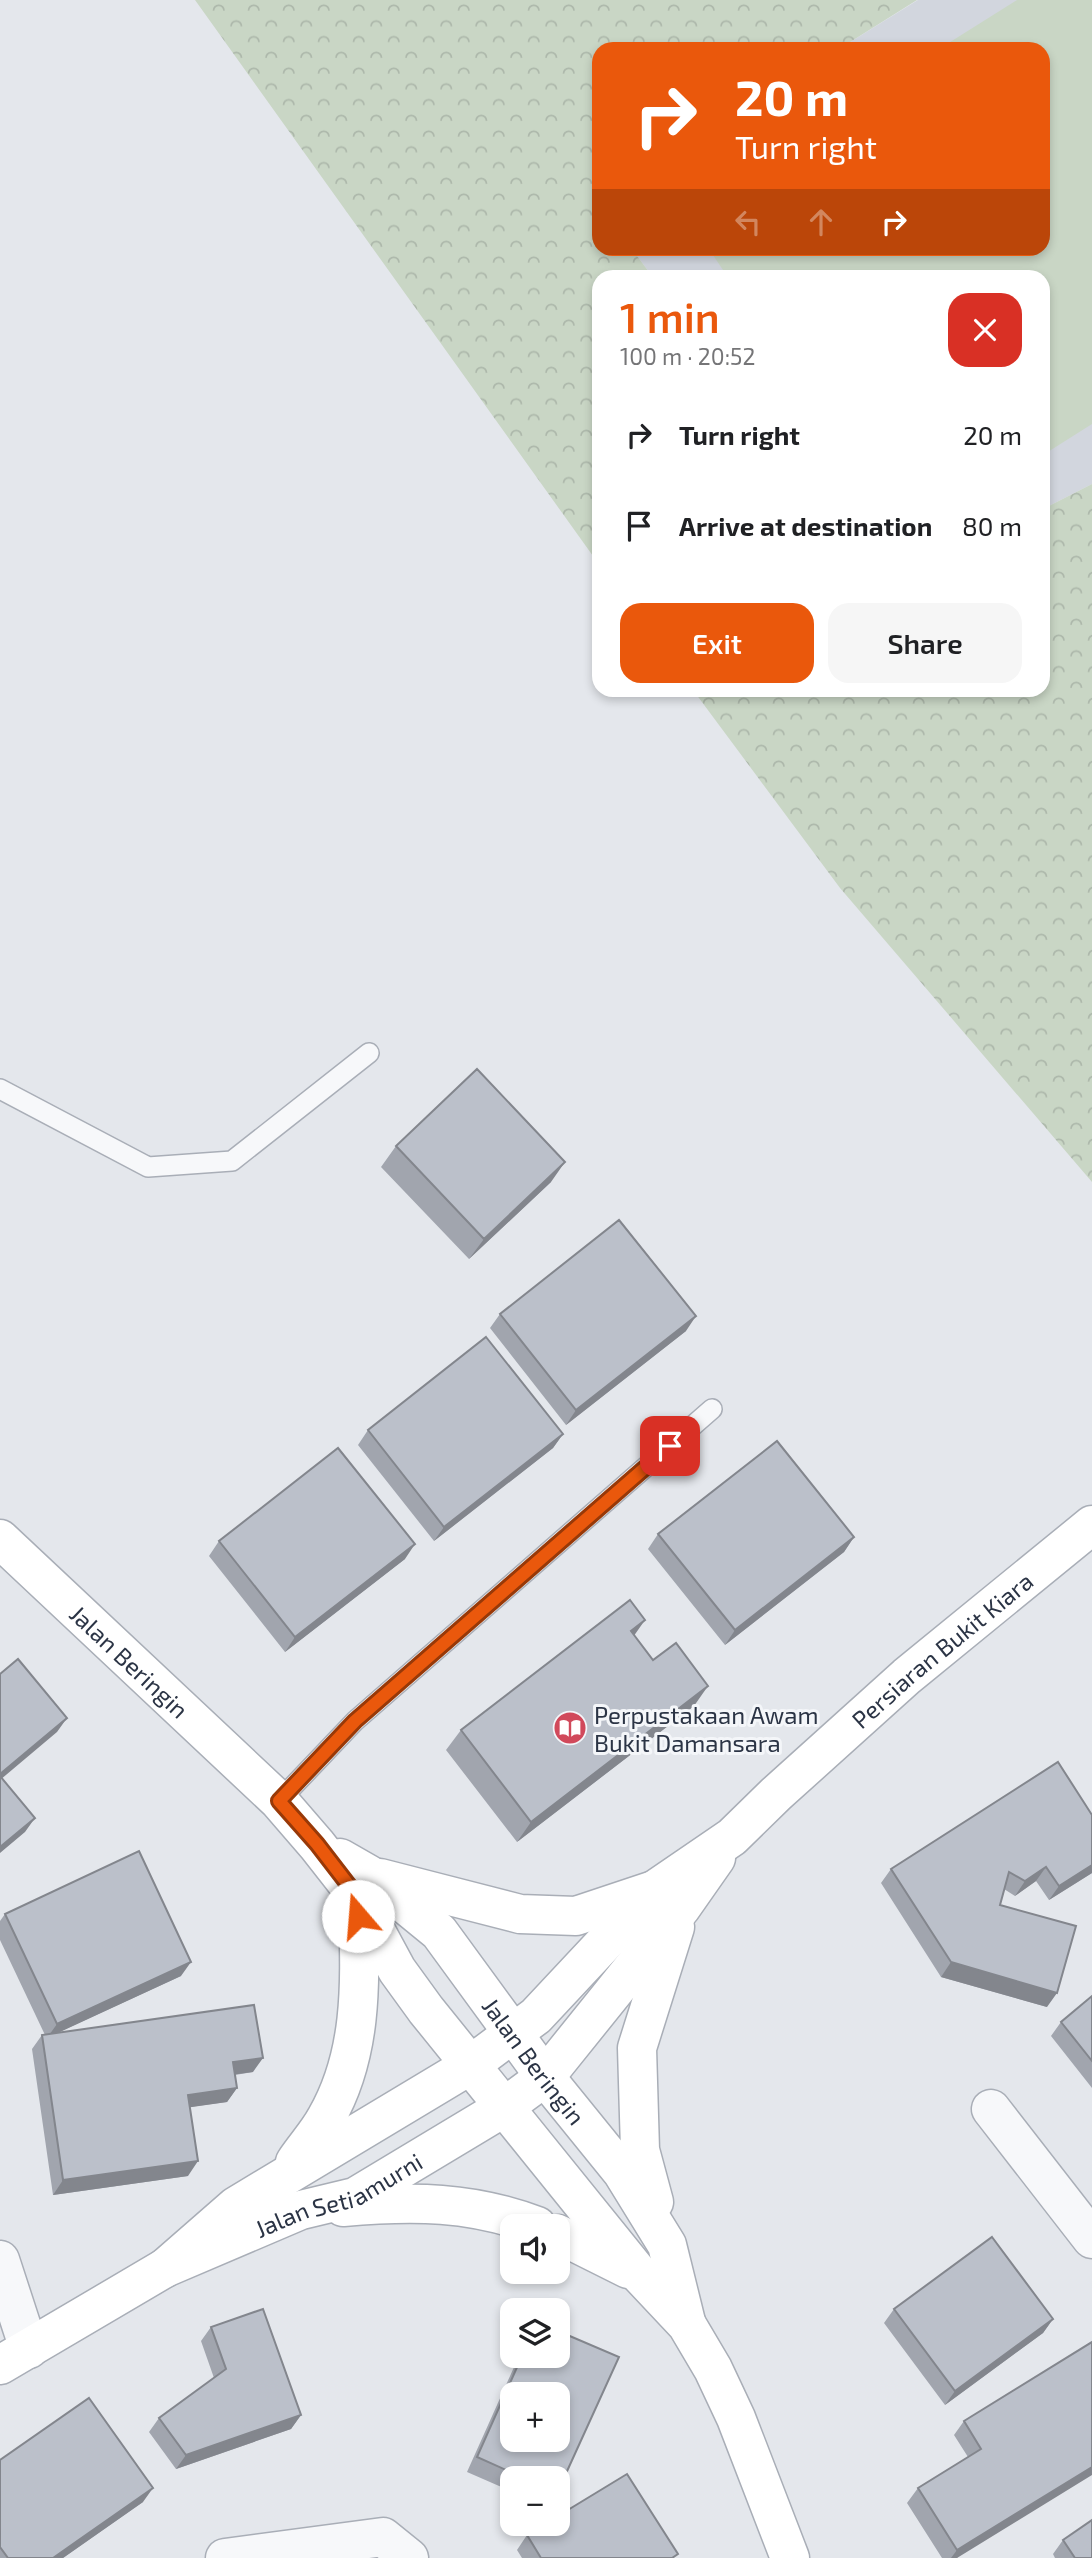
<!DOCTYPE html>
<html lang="en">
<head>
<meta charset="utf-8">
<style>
	:root { --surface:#fff; --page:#f6f6f6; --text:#202124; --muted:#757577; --accent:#ea580c }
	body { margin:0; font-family:"Exo 2",sans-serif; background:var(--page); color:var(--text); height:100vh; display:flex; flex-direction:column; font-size:26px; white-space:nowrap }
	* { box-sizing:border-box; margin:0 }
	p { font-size:23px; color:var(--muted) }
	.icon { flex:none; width:38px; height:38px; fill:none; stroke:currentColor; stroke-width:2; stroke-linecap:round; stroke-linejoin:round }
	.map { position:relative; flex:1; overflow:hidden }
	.sheet { position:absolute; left:592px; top:270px; width:458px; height:427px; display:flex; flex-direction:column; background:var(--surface); border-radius:21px; box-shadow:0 4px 10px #0003 }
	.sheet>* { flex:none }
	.top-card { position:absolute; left:592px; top:42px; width:458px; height:214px; border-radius:21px; box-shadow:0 4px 10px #0003; background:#ea580c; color:#fff; overflow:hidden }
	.tools { position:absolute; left:500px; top:2214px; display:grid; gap:14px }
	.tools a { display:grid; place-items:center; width:70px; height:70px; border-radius:14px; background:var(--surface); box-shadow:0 4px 10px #0003; font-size:35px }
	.pin { position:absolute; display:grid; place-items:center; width:60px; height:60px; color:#fff; margin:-30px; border-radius:14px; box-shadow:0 4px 10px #0006 }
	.me { position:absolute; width:77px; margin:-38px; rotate:342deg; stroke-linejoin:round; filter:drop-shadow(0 0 5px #0008) }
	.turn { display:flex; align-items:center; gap:24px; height:147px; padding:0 28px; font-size:32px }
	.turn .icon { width:91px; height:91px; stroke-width:2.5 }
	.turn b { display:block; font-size:49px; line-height:60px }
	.lanes { display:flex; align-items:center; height:66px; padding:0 28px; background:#0003; justify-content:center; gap:35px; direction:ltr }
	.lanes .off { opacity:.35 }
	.round { display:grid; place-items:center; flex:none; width:74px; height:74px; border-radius:21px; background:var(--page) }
	.summary { display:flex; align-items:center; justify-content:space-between; height:119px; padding:0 28px }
	h1 { font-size:42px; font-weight:600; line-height:52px; color:var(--accent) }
	.action { display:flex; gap:14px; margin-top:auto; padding:14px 28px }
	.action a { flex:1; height:80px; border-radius:21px; background:var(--accent); color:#fff; font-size:28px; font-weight:600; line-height:80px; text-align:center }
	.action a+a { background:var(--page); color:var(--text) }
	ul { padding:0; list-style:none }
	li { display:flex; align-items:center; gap:21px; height:91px; padding:0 28px }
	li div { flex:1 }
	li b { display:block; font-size:26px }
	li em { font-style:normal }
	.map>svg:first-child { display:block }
	.built { fill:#d2d6de }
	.grass { fill:#c9d6c5 }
	.forest { fill:url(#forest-crowns) }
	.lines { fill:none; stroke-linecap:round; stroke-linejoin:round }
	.lane-casing { stroke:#a9aeb7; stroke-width:22 }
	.street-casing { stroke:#a9aeb7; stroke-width:41 }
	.secondary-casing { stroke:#a9aeb7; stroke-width:41 }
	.lane { stroke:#f7f8fa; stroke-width:19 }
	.street { stroke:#f7f8fa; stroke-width:38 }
	.secondary { stroke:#fff; stroke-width:38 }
	.wall { fill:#a1a5ae }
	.shaded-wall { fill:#83868d }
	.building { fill:#bbc0ca; stroke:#83868d; stroke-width:2; fill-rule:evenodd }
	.route-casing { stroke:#983908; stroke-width:18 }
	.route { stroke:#ea580c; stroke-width:12 }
	.labels { text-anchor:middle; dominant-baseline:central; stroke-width:6; stroke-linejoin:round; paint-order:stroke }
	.street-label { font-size:24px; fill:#2b3445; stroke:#f4f6f9 }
	.poi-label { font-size:24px; fill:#2b3445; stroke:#f4f6f9; text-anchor:start }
</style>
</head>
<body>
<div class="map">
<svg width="1092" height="2558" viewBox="0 0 1092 2558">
	<defs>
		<pattern id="forest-crowns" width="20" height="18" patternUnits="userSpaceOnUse" patternTransform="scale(1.75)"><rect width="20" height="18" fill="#c9d6c5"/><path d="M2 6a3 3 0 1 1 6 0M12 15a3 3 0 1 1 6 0" fill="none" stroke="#adb8ab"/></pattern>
	</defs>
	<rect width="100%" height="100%" fill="#e4e7ec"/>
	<path class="built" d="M 918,0 L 1092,0 L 1092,484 L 1043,509 L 1043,276 L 652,276 L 632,249 L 1043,248 L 1043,49 L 839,49 Z"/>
	<path class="grass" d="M 1017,0 L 1092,0 L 1092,424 L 1043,455 L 1043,276 L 727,276 L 709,249 L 1043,248 L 1043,49 L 939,49 Z"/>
	<path class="forest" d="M 195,0 L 917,0 L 839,49 L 598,49 L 598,248 L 632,249 L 652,276 L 598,276 L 598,563 Z
		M 1092,484 L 1092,1182 L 840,888 L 693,690 L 1043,690 L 1043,509 Z"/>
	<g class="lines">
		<defs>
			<path id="lane" d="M 0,1089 L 148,1167 L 232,1161 L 369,1053
				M 279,1801 L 355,1721 L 712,1409"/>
			<path id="street" d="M 991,2109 L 1092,2239
				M 0,2260 L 29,2349
				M 225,2558 L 383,2537 L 409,2558"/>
			<g id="secondary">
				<path id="s1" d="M 0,1539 L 279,1801 L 317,1845 L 357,1896 L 397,1970 L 426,2010 L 640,2275 L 687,2325 L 713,2369 L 736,2418 L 790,2558"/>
				<path id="s2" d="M 340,1858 L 368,1874 L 439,1932 L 545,2077 L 622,2172 L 667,2245 L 686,2322"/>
				<path d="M 380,1878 L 520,1914 L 576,1916 L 651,1891"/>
				<path d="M 295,2162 C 305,2147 318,2133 326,2118 C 364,2052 360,1979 358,1906"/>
				<path d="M 654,2202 L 640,2150 L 637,2048 L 675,1927"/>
				<path d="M 343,2207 C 413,2201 471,2201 537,2226"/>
				<path d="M 558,2234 L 628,2269"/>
				<path id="s3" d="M 165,2268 L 236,2206 L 469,2066 L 536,2016 L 653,1891 L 732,1837 L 776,1794 L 907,1676 L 1092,1525"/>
				<path id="s4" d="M 0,2365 L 165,2268 L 301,2210 L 355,2197 L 503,2108 L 545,2077 L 681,1908 L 716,1858"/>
			</g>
		</defs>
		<use href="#lane" class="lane-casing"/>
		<use href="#street" class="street-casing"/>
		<use href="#secondary" class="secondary-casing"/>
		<use href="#lane" class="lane"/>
		<use href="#street" class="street"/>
		<use href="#secondary" class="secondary"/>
	</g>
	<path class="wall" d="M 396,1146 L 551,1182 L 469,1259 L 381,1167 Z
		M 500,1314 L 686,1331 L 566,1425 L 490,1328 Z
		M 368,1430 L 563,1434 L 553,1448 L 434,1541 L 358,1445 Z
		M 658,1534 L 854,1537 L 844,1552 L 725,1645 L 648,1549 Z
		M 219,1541 L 405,1559 L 285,1652 L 209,1556 Z
		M 634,1635 L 653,1660 L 694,1706 L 517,1842 L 446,1750 L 461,1730 Z
		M 1058,1762 L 1092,1873 L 1049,1900 L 1036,1881 L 1015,1896 L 1004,1889 L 1000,1905 L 1047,2007 L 941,1977 L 881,1883 L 891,1869 Z
		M 5,1914 L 181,1976 L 59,2032 L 253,2072 L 235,2075 L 237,2088 L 227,2102 L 190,2107 L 188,2176 L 53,2195 L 32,2049 L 42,2035 L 45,2035 L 0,1940 L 0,1921 Z
		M 1092,1996 L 1092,2088 L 1051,2036 L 1061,2022 Z
		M 894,2309 L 1053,2319 L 1043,2333 L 945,2405 L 884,2323 Z
		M 211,2327 L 301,2415 L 291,2429 L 176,2469 L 149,2432 L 159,2418 L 214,2378 L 201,2341 Z
		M 1092,2342 L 957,2558 L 942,2558 L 907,2503 L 918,2488 L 968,2457 L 954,2435 L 964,2421 Z
		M 519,2356 L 558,2356 L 558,2478 L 513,2478 L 513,2492 L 467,2472 Z
		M 0,2460 L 143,2502 L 63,2558 L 0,2558 Z
		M 527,2535 L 675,2558 L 522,2558 L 517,2550 Z
		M 1063,2540 L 1092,2558 L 1055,2558 L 1053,2554 Z"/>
	<path class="shaded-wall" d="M 565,1162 L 551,1182 L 469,1259 L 484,1239 Z
		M 696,1316 L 686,1331 L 566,1425 L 576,1410 Z
		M 563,1434 L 553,1448 L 434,1541 L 444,1527 Z
		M 854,1537 L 844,1552 L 725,1645 L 735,1630 Z
		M 415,1544 L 405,1559 L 285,1652 L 295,1637 Z
		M 645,1620 L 631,1640 L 631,1631 Z
		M 708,1686 L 694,1706 L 517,1842 L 531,1822 Z
		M 67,1718 L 57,1732 L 0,1780 L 0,1774 Z
		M 35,1818 L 25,1832 L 0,1853 L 0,1847 Z
		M 1092,1865 L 1092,1873 L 1049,1900 L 1059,1886 Z
		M 1046,1867 L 1036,1881 L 1015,1896 L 1025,1881 Z
		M 191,1962 L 181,1976 L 47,2038 L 57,2024 Z
		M 951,1962 L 1057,1993 L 1047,2007 L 941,1977 Z
		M 263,2058 L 253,2072 L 223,2076 L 233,2062 Z
		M 237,2088 L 227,2102 L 178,2109 L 188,2095 Z
		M 198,2161 L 188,2176 L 53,2195 L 63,2180 Z
		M 1053,2319 L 1043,2333 L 945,2405 L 955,2391 Z
		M 301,2415 L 291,2429 L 176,2469 L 186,2455 Z
		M 1092,2467 L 1092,2475 L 957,2558 L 951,2558 L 957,2550 Z
		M 153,2488 L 143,2502 L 63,2558 L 53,2558 Z"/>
	<path class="building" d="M 477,1069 L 565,1162 L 484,1239 L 396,1146 Z
		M 619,1220 L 696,1316 L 576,1410 L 500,1314 Z
		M 486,1337 L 563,1434 L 444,1527 L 368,1430 Z
		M 777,1441 L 854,1537 L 735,1630 L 658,1534 Z
		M 338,1448 L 415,1544 L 295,1637 L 219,1541 Z
		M 630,1600 L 645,1620 L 631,1631 L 653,1660 L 676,1643 L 708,1686 L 531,1822 L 461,1730 Z
		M 18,1659 L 67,1718 L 0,1774 L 0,1674 Z
		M 1058,1762 L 1092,1815 L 1092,1865 L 1059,1886 L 1046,1867 L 1025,1881 L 1009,1872 L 1000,1905 L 1076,1926 L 1057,1993 L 951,1962 L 891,1869 Z
		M 0,1776 L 35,1818 L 0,1847 Z
		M 139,1851 L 191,1962 L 57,2024 L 5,1914 Z
		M 1092,1996 L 1092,2061 L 1061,2022 Z
		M 254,2005 L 263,2058 L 233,2062 L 237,2088 L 188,2095 L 198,2161 L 63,2180 L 42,2035 Z
		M 992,2237 L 1053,2319 L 955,2391 L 894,2309 Z
		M 263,2309 L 301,2415 L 186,2455 L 159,2418 L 226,2369 L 211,2327 Z
		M 558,2331 L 619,2357 L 558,2491 L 558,2478 L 524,2478 L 477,2457 L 522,2356 L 558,2356 ZM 513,2394 L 558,2394 L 558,2440 L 513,2440 Z
		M 1092,2342 L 1092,2467 L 957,2550 L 918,2488 L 981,2449 L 964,2421 Z
		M 89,2398 L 153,2488 L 53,2558 L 8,2558 L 0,2547 L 0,2460 Z
		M 627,2474 L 678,2554 L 672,2558 L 541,2558 L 527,2535 L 546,2524 L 558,2524 L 558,2516 Z
		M 1092,2520 L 1092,2558 L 1075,2558 L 1063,2540 Z"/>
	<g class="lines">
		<defs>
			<path id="route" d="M 358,1916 L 357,1896 L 317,1844 L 279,1801 L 355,1721 L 670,1446"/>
		</defs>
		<use href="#route" class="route-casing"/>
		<use href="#route" class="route"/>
	</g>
	<defs>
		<symbol id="library-disc" viewBox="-11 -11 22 22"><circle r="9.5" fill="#d1495b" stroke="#f4f6f9"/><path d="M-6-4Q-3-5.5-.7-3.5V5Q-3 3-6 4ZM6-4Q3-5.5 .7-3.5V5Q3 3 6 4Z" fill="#fff"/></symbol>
	</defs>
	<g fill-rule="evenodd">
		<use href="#library-disc" x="551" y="1709" width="38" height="38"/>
	</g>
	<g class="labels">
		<g class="street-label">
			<text stroke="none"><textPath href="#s3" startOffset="998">Persiaran Bukit Kiara</textPath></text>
			<text stroke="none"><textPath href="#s1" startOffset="178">Jalan Beringin</textPath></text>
			<text stroke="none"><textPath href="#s2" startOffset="284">Jalan Beringin</textPath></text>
			<text stroke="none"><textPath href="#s4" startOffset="380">Jalan Setiamurni</textPath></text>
		</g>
		<g class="poi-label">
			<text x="594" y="1714">Perpustakaan Awam<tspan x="594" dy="28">Bukit Damansara</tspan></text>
		</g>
	</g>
</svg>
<div class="tools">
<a><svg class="icon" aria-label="sound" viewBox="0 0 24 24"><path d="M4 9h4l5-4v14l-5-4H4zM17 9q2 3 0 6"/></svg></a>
<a><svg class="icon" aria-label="layers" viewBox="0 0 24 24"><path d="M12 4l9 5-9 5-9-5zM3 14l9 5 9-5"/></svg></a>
<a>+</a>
<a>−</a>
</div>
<div class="pin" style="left:670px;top:1446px;background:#d93025"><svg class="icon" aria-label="arrive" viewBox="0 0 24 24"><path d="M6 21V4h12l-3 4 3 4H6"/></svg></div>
<svg class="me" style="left:358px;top:1916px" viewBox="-20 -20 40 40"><circle r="19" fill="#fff"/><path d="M0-13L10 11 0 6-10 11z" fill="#ea580c"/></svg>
<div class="top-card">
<div class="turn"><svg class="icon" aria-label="right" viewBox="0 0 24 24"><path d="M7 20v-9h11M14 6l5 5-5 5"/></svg><div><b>20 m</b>Turn right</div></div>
<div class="lanes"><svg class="icon off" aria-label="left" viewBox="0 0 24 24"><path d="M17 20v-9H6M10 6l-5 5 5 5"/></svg><svg class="icon off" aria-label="ahead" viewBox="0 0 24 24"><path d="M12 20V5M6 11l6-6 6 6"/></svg><svg class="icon" aria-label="right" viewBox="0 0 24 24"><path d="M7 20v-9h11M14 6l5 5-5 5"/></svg></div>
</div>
<section class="sheet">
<div class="summary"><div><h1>1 min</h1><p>100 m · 20:52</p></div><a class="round" style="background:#d93025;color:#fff"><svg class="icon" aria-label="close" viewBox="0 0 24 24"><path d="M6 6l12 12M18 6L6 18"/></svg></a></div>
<ul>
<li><svg class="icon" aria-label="right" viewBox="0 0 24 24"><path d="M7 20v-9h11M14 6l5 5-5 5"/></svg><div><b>Turn right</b></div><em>20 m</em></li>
<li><svg class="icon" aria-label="arrive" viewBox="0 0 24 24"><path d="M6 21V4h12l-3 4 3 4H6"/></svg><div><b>Arrive at destination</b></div><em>80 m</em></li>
</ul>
<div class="action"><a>Exit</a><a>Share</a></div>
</section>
</div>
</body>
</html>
